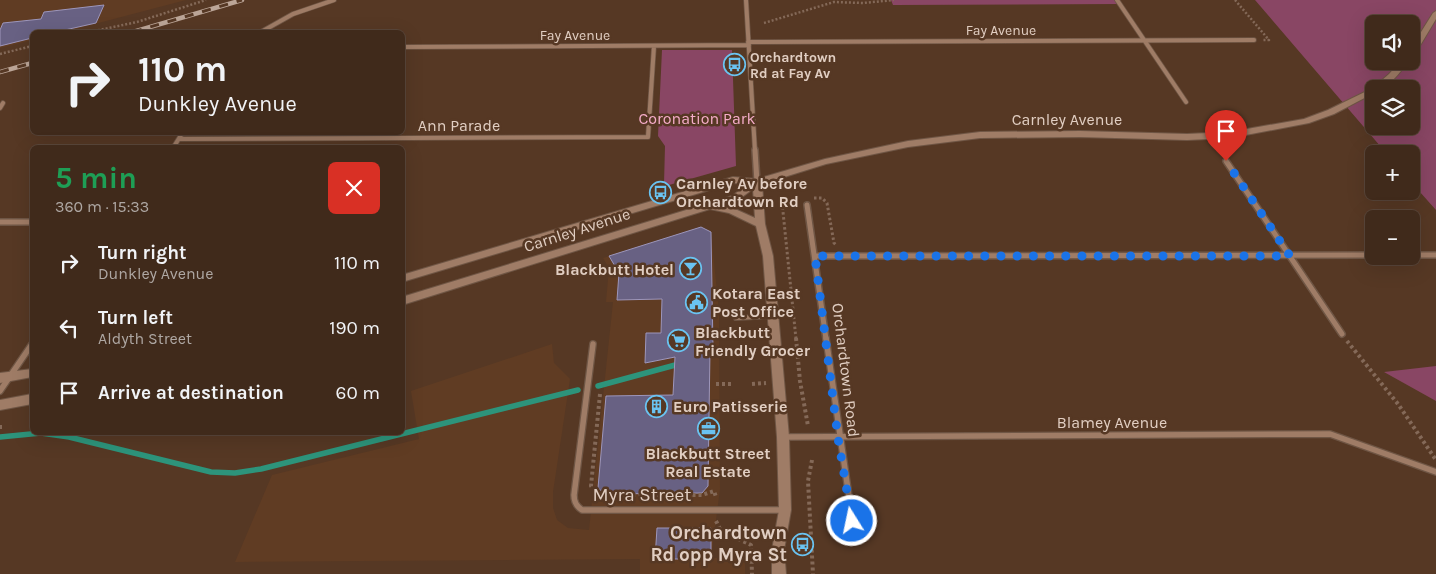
<!DOCTYPE html>
<html lang="en">
<head>
<meta charset="utf-8">
<style>
	:root { --surface:#402a1b; --page:#4b3628; --text:#f1f3f6; --muted:#aea7a3; --line:#59463a }
	body { margin:0; font-family:Karla,sans-serif; background:var(--page); color:var(--text); height:100vh; display:flex; flex-direction:column; font-size:19px; white-space:nowrap }
	* { box-sizing:border-box; margin:0 }
	p { font-size:16px; color:var(--muted) }
	.icon { flex:none; width:28px; height:28px; fill:none; stroke:currentColor; stroke-width:2; stroke-linecap:round; stroke-linejoin:round }
	.map { position:relative; flex:1; overflow:hidden }
	.details { position:absolute; left:30px; top:145px; width:375px; height:290px; display:flex; flex-direction:column; background:var(--surface); border-radius:8px; box-shadow:0 5px 20px #0002,0 0 0 1px var(--line) }
	.details>* { flex:none }
	.top-card { position:absolute; left:30px; top:30px; width:375px; height:105px; border-radius:8px; box-shadow:0 5px 20px #0002,0 0 0 1px var(--line); background:#402a1b; color:var(--text); overflow:hidden }
	.tools { position:absolute; left:1365px; top:15px; display:grid; gap:10px }
	.tools a { display:grid; place-items:center; width:55px; height:55px; border-radius:8px; background:var(--surface); box-shadow:0 5px 20px #0002,0 0 0 1px var(--line); font-size:25px }
	.pin { position:absolute; display:grid; place-items:center; width:42px; height:42px; color:#fff; margin:-51px -21px; border-radius:50% 50% 50% 0; rotate:-45deg; box-shadow:0 0 5px #0007 }
	.pin .icon { rotate:45deg }
	.me { position:absolute; width:55px; margin:-28px; rotate:350deg; stroke-linejoin:round; filter:drop-shadow(0 0 4px #0008) }
	.turn { display:flex; align-items:center; gap:18px; height:105px; padding:0 25px; font-size:22px }
	.turn .icon { width:65px; height:65px; stroke-width:2.5 }
	.turn b { display:block; font-size:35px; line-height:42px }
	.round { display:grid; place-items:center; flex:none; width:52px; height:52px; border-radius:8px; background:var(--page) }
	.head { display:flex; align-items:center; justify-content:space-between; height:85px; padding:0 25px }
	h1 { font-size:30px; font-weight:700; line-height:38px; color:#1e9e55 }
	ul { padding:0; list-style:none }
	li { display:flex; align-items:center; gap:15px; height:65px; padding:0 25px }
	li div { flex:1 }
	li b { display:block; font-size:19px }
	li em { font-style:normal }
	.map>svg:first-child { display:block }
	.built { fill:#603c23 }
	.green { fill:#894664; fill-rule:evenodd }
	.lines { fill:none; stroke-linecap:round; stroke-linejoin:round }
	.stream { stroke:#2d947b; stroke-width:5.5 }
	.building { fill:#686183; stroke:#9d96bb }
	.lane-casing { stroke:#6f5645; stroke-width:6 }
	.street-far2-casing { stroke:#6f5645; stroke-width:5.5 }
	.street-far1-casing { stroke:#6f5645; stroke-width:8 }
	.street-casing { stroke:#6f5645; stroke-width:8 }
	.secondary-casing { stroke:#6f5645; stroke-width:2 }
	.path-far2 { stroke:#846958; stroke-width:2.5; stroke-dasharray:2 2; stroke-linecap:butt }
	.path-far1 { stroke:#846958; stroke-width:3; stroke-dasharray:2.5 2.5; stroke-linecap:butt }
	.path { stroke:#846958; stroke-width:4; stroke-dasharray:3 3; stroke-linecap:butt }
	.lane { stroke:#9f7c66; stroke-width:4 }
	.street-far2 { stroke:#9f7c66; stroke-width:4 }
	.street-far1 { stroke:#9f7c66; stroke-width:5 }
	.street { stroke:#9f7c66; stroke-width:5.5 }
	.secondary { fill:#9f7c66; fill-rule:evenodd }
	.rail-casing { stroke:#bba597; stroke-width:4.5 }
	.rail { stroke:#563824; stroke-width:3; stroke-dasharray:9; stroke-linecap:butt }
	.route { stroke:#1a73e8; stroke-width:9; stroke-dasharray:0 16.2 }
	.labels { text-anchor:middle; dominant-baseline:central; stroke-width:5; stroke-linejoin:round; paint-order:stroke }
	.far-street-label { font-size:14px; fill:#e1cec2; stroke:#563824 }
	.far-poi-label { font-size:14px; font-weight:bold; fill:#e1cec2; stroke:#563824; text-anchor:start }
	.park-label { font-size:16px; fill:#f6adca; stroke:#563824 }
	.street-label { font-size:16px; fill:#e1cec2; stroke:#563824 }
	.poi-label { font-size:16px; font-weight:bold; fill:#e1cec2; stroke:#563824; text-anchor:start }
	.near-street-label { font-size:19px; fill:#e1cec2; stroke:#563824 }
	.near-poi-label { font-size:19px; font-weight:bold; fill:#e1cec2; stroke:#563824; text-anchor:end }
</style>
</head>
<body>
<div class="map">
<svg width="1436" height="574" viewBox="0 0 1436 574">
	<rect width="100%" height="100%" fill="#563824"/>
	<path class="built" d="M 0,0 L 186,0 L 64,32 L 32,32 L 32,40 L 0,48 Z
		M 701,227 L 711,232 L 719,312 L 720,489 L 711,558 L 745,558 L 745,574 L 640,574 L 640,559 L 235,562 L 272,475 L 419,439 L 411,391 L 552,344 L 554,363 L 570,379 L 553,492 L 553,508 L 557,520 L 568,528 L 589,530 L 613,302 L 606,302 L 609,268 L 603,258 Z"/>
	<path class="green" d="M 891,0 L 1117,0 L 1120,4 L 893,5 Z
		M 1255,0 L 1436,0 L 1436,210 L 1411,182 L 1411,154 L 1387,154 ZM 1374,24 L 1411,24 L 1411,61 L 1374,61 ZM 1374,89 L 1411,89 L 1411,126 L 1374,126 Z
		M 662,50 L 732,50 L 736,166 L 669,185 L 664,184 L 665,146 L 658,136 Z
		M 1436,366 L 1436,401 L 1384,372 Z"/>
	<g class="lines">
		<path class="stream" d="M 598,386 L 679,364
			M 0,437 L 41,433 L 69,437 L 211,472 L 235,473 L 261,469 L 578,390"/>
	</g>
	<path class="building" d="M 104,5 L 96,23 L 56,32 L 32,32 L 32,38 L 0,46 L 0,30 L 3,23 L 41,19 L 44,12 Z
		M 701,227 L 711,232 L 713,348 L 710,349 L 708,486 L 702,493 L 605,494 L 598,488 L 606,396 L 673,395 L 675,357 L 645,363 L 646,333 L 661,333 L 662,299 L 617,300 L 619,273 L 609,256 Z
		M 657,528 L 711,528 L 711,559 L 655,559 Z"/>
	<g class="lines">
		<defs>
			<path id="lane" d="M 736,318 L 771,316"/>
			<path id="street-far2" d="M 746,0 L 755,151
				M 1117,0 L 1186,102
				M 261,32 L 293,14 L 334,0
				M 748,42 L 1254,40
				M 402,47 L 749,45
				M 0,108 L 3,103
				M 179,139 L 648,137 L 654,46
				M 173,148 L 183,132"/>
			<path id="street-far1" d="M 755,150 L 757,182
				M 1226,161 L 1342,334
				M 807,205 L 826,339
				M 0,222 L 32,222
				M 1411,255 L 1436,255
				M 815,256 L 1374,255"/>
			<path id="street" d="M 826,338 L 855,538
				M 593,344 L 574,495 C 574,502 576,506 582,510 L 784,510
				M 0,391 L 32,344
				M 783,437 L 1330,434 L 1436,472"/>
			<path id="secondary" d="M 1436,11 L 1436,19 L 1415,54 L 1411,56 L 1411,48 L 1433,13 Z
				M 1401,61 L 1409,61 C 1400,72 1389,89 1374,89 L 1374,93 L 1334,114 L 1309,123 L 1230,138 L 1187,140 L 1080,137 L 980,138 L 908,147 L 826,164 L 762,184 L 765,224 L 773,256 L 789,437 L 791,510 L 784,550 L 786,574 L 772,574 L 772,550 L 779,510 L 777,437 L 763,256 L 756,226 L 729,213 L 710,209 L 402,305 L 402,297 L 732,196 L 748,184 L 733,183 L 402,282 L 402,275 L 733,177 L 757,179 L 825,159 L 908,141 L 980,132 L 1080,131 L 1187,134 L 1230,132 L 1304,119 L 1328,110 L 1373,88 L 1389,74 ZM 753,189 L 755,218 L 735,209 L 721,205 L 738,200 Z
				M 32,369 L 32,377 L 0,383 L 0,373 Z
				M 32,394 L 32,404 L 0,410 L 0,400 Z"/>
		</defs>
		<use href="#lane" class="lane-casing"/>
		<use href="#street-far2" class="street-far2-casing"/>
		<use href="#street-far1" class="street-far1-casing"/>
		<use href="#street" class="street-casing"/>
		<use href="#secondary" class="secondary-casing"/>
		<path class="path-far2" d="M 1235,0 L 1269,40 L 1262,40
			M 764,23 L 834,2 L 863,3 L 894,0
			M 90,32 L 137,22 L 206,0
			M 0,54 L 32,46"/>
		<path class="path-far1" d="M 814,198 L 822,198 L 827,203 L 834,243 L 836,245
			M 796,339 L 782,202 L 798,199"/>
		<path class="path" d="M 796,338 L 800,381 L 808,426
			M 1347,341 L 1398,404 L 1436,460
			M 716,384 L 732,384
			M 752,384 L 766,383
			M 600,394 L 591,486 L 599,495 L 702,495 L 714,491 L 716,497
			M 0,427 L 2,427
			M 812,460 L 808,481 L 813,574
			M 716,521 L 721,531 L 751,545 L 752,574"/>
		<use href="#lane" class="lane"/>
		<use href="#street-far2" class="street-far2"/>
		<use href="#street-far1" class="street-far1"/>
		<use href="#street" class="street"/>
		<use href="#secondary" class="secondary"/>
		<defs>
			<path id="rail" d="M 133,32 L 242,0
				M 0,72 L 32,63"/>
		</defs>
		<use href="#rail" class="rail-casing"/>
		<use href="#rail" class="rail"/>
	</g>
	<g class="lines">
		<path class="route" d="M 852,521 L 838,438 L 815,256 L 1290,256 L 1226,161"/>
	</g>
	<defs>
		<symbol id="bus-ring" viewBox="-11 -11 22 22"><circle r="9.5" fill="#563824" stroke="#6ac3f1" stroke-width="1.5"/><path d="M-5-6H5V4H4V6H2V4H-2V6H-4V4H-5ZM-3.5-4V0h7V-4ZM-3.5 1.2v1.5H-2V1.2ZM2 1.2v1.5H3.5V1.2Z" fill="#6ac3f1"/></symbol>
		<symbol id="bar-ring" viewBox="-11 -11 22 22"><circle r="9.5" fill="#563824" stroke="#6ac3f1" stroke-width="1.5"/><path d="M-6-5H6L.8 .8V4.5H3.5V6h-7V4.5H-.8V.8Z" fill="#6ac3f1"/></symbol>
		<symbol id="civic-ring" viewBox="-11 -11 22 22"><circle r="9.5" fill="#563824" stroke="#6ac3f1" stroke-width="1.5"/><path d="M-.6-6.5H3V-4.5H.6V-3L4-1V1h2V6H-6V1h2V-1L-.6-3ZM-1.2 2.5V6h2.4V2.5Z" fill="#6ac3f1"/></symbol>
		<symbol id="supermarket-ring" viewBox="-11 -11 22 22"><circle r="9.5" fill="#563824" stroke="#6ac3f1" stroke-width="1.5"/><path d="M-6-5.5h2.5l.6 2H6L4.5 2H-2.5L-4.4-4H-6ZM-1.5 3.2a1.3 1.3 0 1 0 .1 0ZM3 3.2a1.3 1.3 0 1 0 .1 0Z" fill="#6ac3f1"/></symbol>
		<symbol id="building-ring" viewBox="-11 -11 22 22"><circle r="9.5" fill="#563824" stroke="#6ac3f1" stroke-width="1.5"/><path d="M-4-6H4V6H1V3H-1V6H-4ZM-2.5-4.3h1.7v1.8h-1.7ZM.8-4.3h1.7v1.8H.8ZM-2.5-1h1.7V.8h-1.7ZM.8-1h1.7V.8H.8Z" fill="#6ac3f1"/></symbol>
		<symbol id="office-ring" viewBox="-11 -11 22 22"><circle r="9.5" fill="#563824" stroke="#6ac3f1" stroke-width="1.5"/><path d="M-6-3h4V-5.5h4V-3h4V5H-6ZM-1-4.5V-3h2v-1.5ZM-6 0V1H6V0Z" fill="#6ac3f1"/></symbol>
	</defs>
	<g fill-rule="evenodd">
		<use href="#bus-ring" x="722" y="52" width="25" height="25"/>
		<use href="#bus-ring" x="648" y="180" width="25" height="25"/>
		<use href="#bar-ring" x="678" y="256" width="25" height="25"/>
		<use href="#civic-ring" x="684" y="290" width="25" height="25"/>
		<use href="#supermarket-ring" x="666" y="328" width="25" height="25"/>
		<use href="#building-ring" x="644" y="394" width="25" height="25"/>
		<use href="#office-ring" x="696" y="416" width="25" height="25"/>
		<use href="#bus-ring" x="790" y="532" width="25" height="25"/>
	</g>
	<g class="labels">
		<g class="far-street-label">
			<text x="1001" y="30">Fay Avenue</text>
			<text x="575" y="35">Fay Avenue</text>
		</g>
		<g class="far-poi-label">
			<text x="750" y="57">Orchardtown<tspan x="750" dy="16">Rd at Fay Av</tspan></text>
		</g>
		<g class="park-label">
			<text x="697" y="118">Coronation Park</text>
		</g>
		<g class="street-label">
			<text x="1067" y="119">Carnley Avenue</text>
			<text x="459" y="125">Ann Parade</text>
			<text transform="translate(577 230) rotate(-18)">Carnley Avenue</text>
			<text transform="translate(846 370) rotate(83)">Orchardtown Road</text>
			<text x="1112" y="422">Blamey Avenue</text>
		</g>
		<g class="poi-label">
			<text x="676" y="183">Carnley Av before<tspan x="676" dy="18">Orchardtown Rd</tspan></text>
			<text x="674" y="269" text-anchor="end">Blackbutt Hotel</text>
			<text x="712" y="293">Kotara East<tspan x="712" dy="18">Post Office</tspan></text>
			<text x="695" y="332">Blackbutt<tspan x="695" dy="18">Friendly Grocer</tspan></text>
			<text x="673" y="406">Euro Patisserie</text>
			<text x="708" y="453" text-anchor="middle">Blackbutt Street<tspan x="708" dy="18">Real Estate</tspan></text>
		</g>
		<g class="near-street-label">
			<text x="642" y="495">Myra Street</text>
		</g>
		<g class="near-poi-label">
			<text x="787" y="533">Orchardtown<tspan x="787" dy="22">Rd opp Myra St</tspan></text>
		</g>
	</g>
</svg>
<div class="tools">
<a><svg class="icon" aria-label="sound" viewBox="0 0 24 24"><path d="M4 9h4l5-4v14l-5-4H4zM17 9q2 3 0 6"/></svg></a>
<a><svg class="icon" aria-label="layers" viewBox="0 0 24 24"><path d="M12 4l9 5-9 5-9-5zM3 14l9 5 9-5"/></svg></a>
<a>+</a>
<a>−</a>
</div>
<div class="pin" style="left:1226px;top:161px;background:#d93025"><svg class="icon" aria-label="arrive" viewBox="0 0 24 24"><path d="M6 21V4h12l-3 4 3 4H6"/></svg></div>
<svg class="me" style="left:852px;top:521px" viewBox="-20 -20 40 40"><circle r="17" fill="#1a73e8" stroke="#fff" stroke-width="3"/><path d="M0-11L8 9 0 5-8 9z" fill="#fff"/></svg>
<div class="top-card">
<div class="turn"><svg class="icon" aria-label="right" viewBox="0 0 24 24"><path d="M7 20v-9h11M14 6l5 5-5 5"/></svg><div><b>110 m</b>Dunkley Avenue</div></div>
</div>
<section class="details">
<div class="head"><div><h1>5 min</h1><p>360 m · 15:33</p></div><a class="round" style="background:#d93025;color:#fff"><svg class="icon" aria-label="close" viewBox="0 0 24 24"><path d="M6 6l12 12M18 6L6 18"/></svg></a></div>
<ul>
<li><svg class="icon" aria-label="right" viewBox="0 0 24 24"><path d="M7 20v-9h11M14 6l5 5-5 5"/></svg><div><b>Turn right</b><p>Dunkley Avenue</p></div><em>110 m</em></li>
<li><svg class="icon" aria-label="left" viewBox="0 0 24 24"><path d="M17 20v-9H6M10 6l-5 5 5 5"/></svg><div><b>Turn left</b><p>Aldyth Street</p></div><em>190 m</em></li>
<li><svg class="icon" aria-label="arrive" viewBox="0 0 24 24"><path d="M6 21V4h12l-3 4 3 4H6"/></svg><div><b>Arrive at destination</b></div><em>60 m</em></li>
</ul>
</section>
</div>
</body>
</html>
